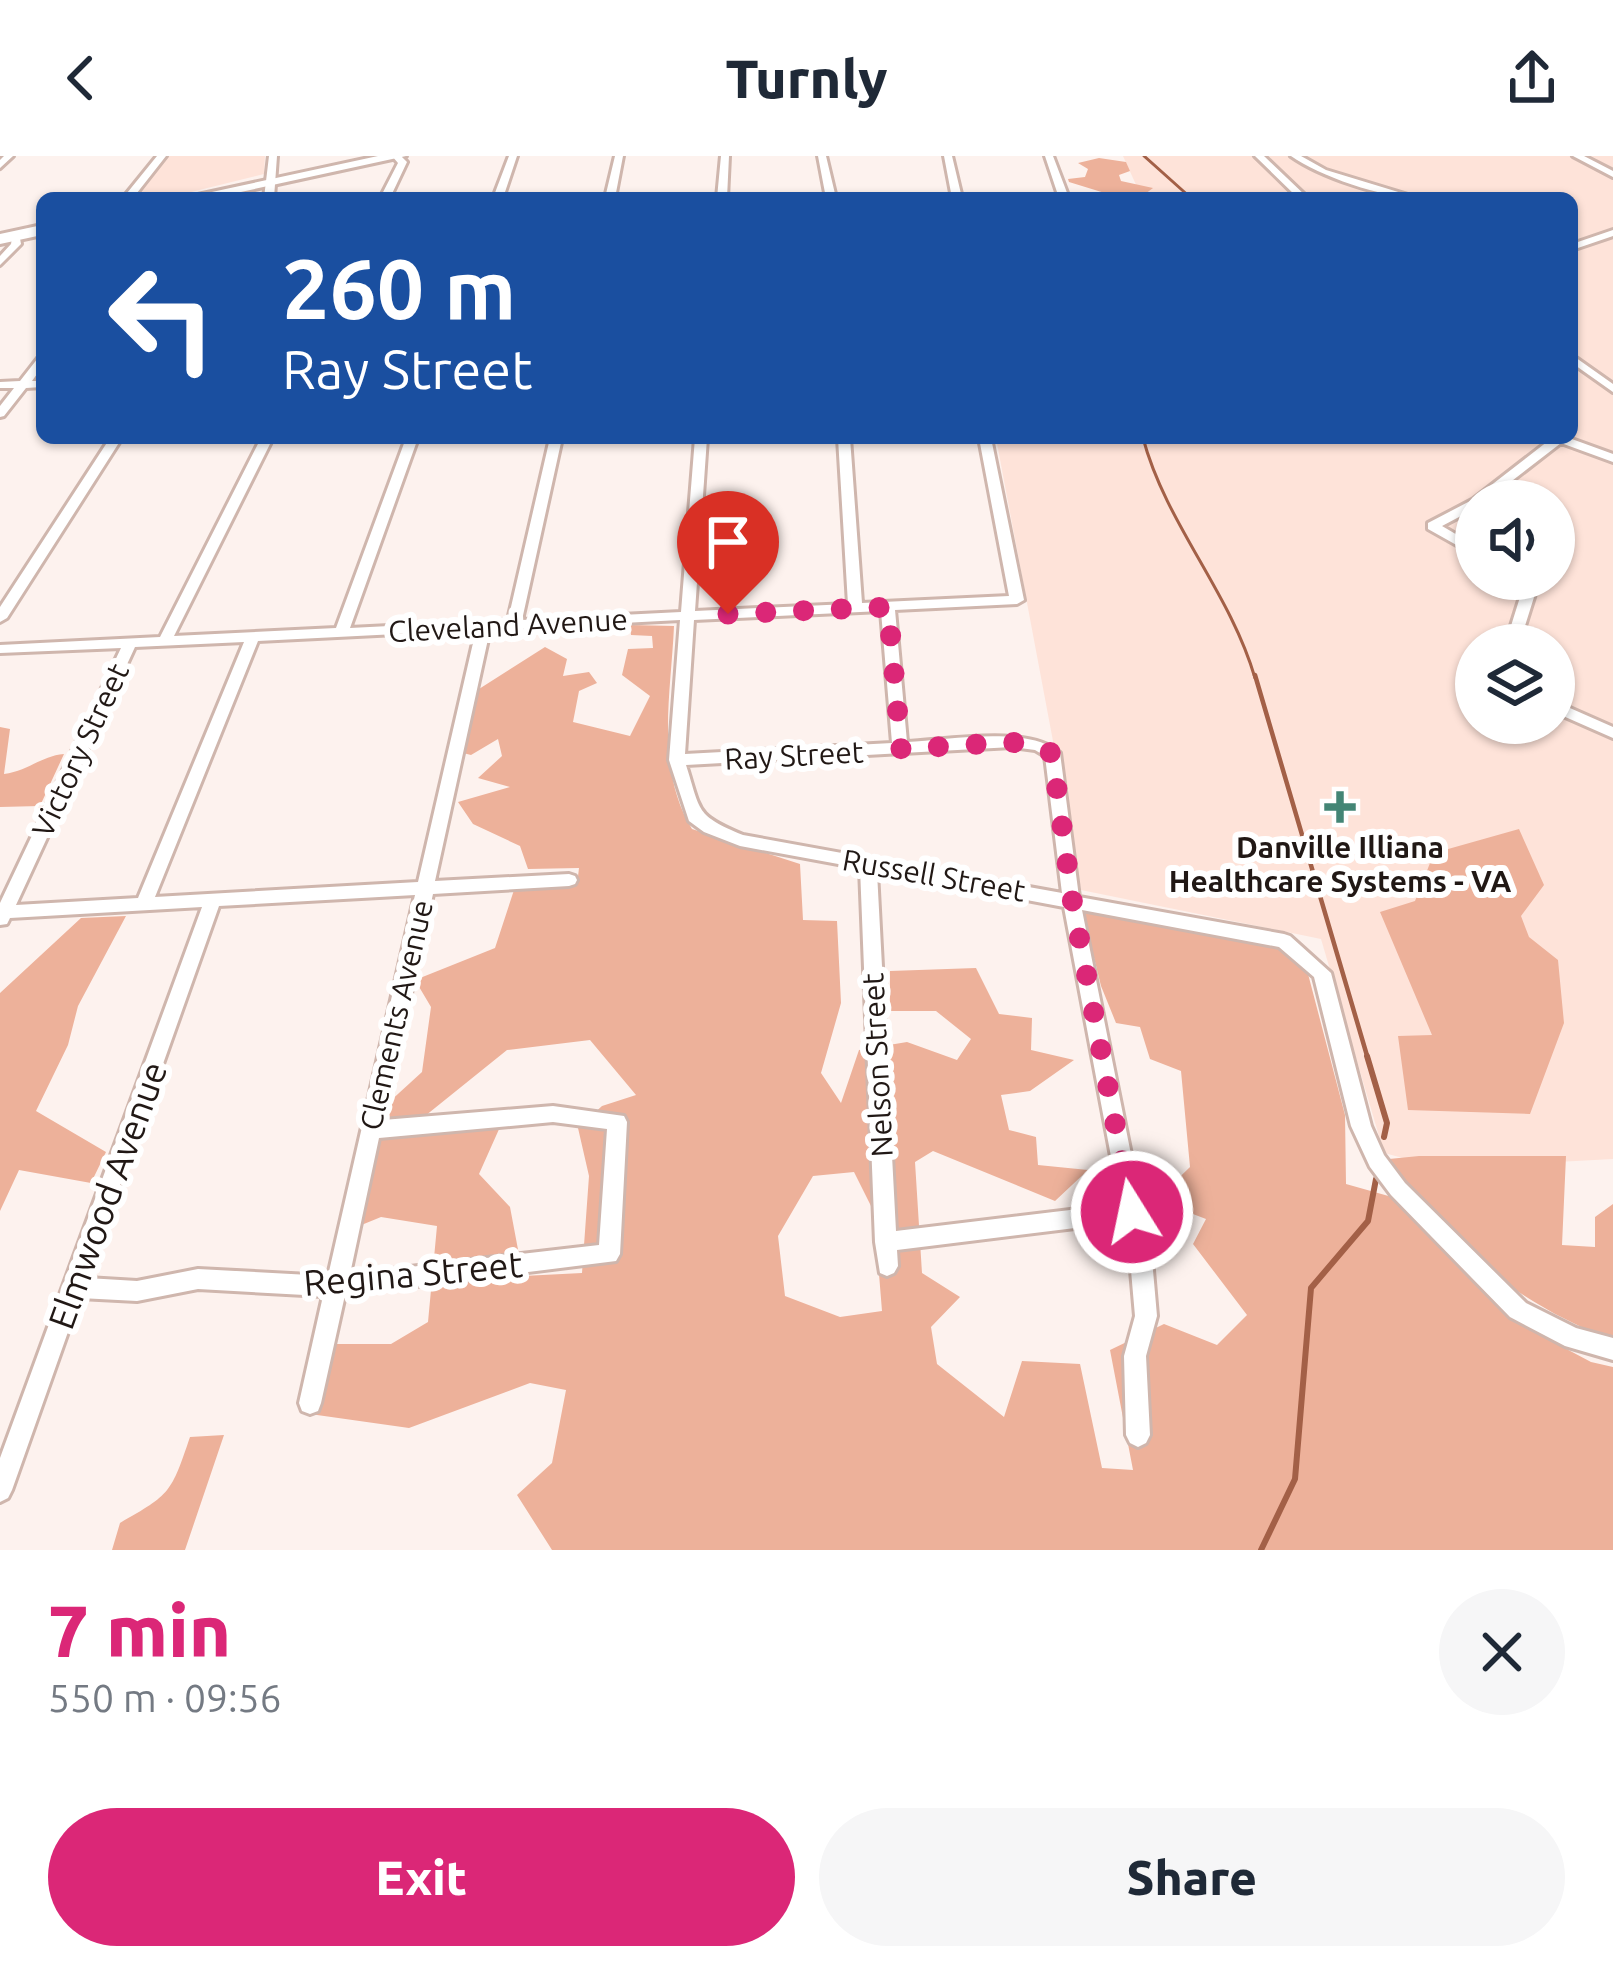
<!DOCTYPE html>
<html lang="en">
<head>
<meta charset="utf-8">
<style>
	:root { --surface:#fff; --page:#f6f6f7; --text:#1f2937; --muted:#747a83; --accent:#db2777 }
	body { margin:0; font-family:Ubuntu,sans-serif; background:var(--page); color:var(--text); height:100vh; display:flex; flex-direction:column; font-size:45px; white-space:nowrap }
	* { box-sizing:border-box; margin:0 }
	p { font-size:39px; color:var(--muted) }
	.icon { flex:none; width:66px; height:66px; fill:none; stroke:currentColor; stroke-width:2; stroke-linecap:round; stroke-linejoin:round }
	.map { position:relative; height:1394px; overflow:hidden }
	.drawer { display:flex; flex-direction:column; background:var(--surface); flex:1 }
	.drawer>* { flex:none }
	.guide { position:absolute; left:36px; top:36px; width:1542px; height:252px; border-radius:18px; box-shadow:0 3px 9px #0004; background:#1a4fa0; color:#fff; overflow:hidden }
	.tools { position:absolute; left:1455px; top:324px; display:grid; gap:24px }
	.tools a { display:grid; place-items:center; width:120px; height:120px; border-radius:50%; background:var(--surface); box-shadow:0 3px 9px #0004; font-size:60px }
	.pin { position:absolute; display:grid; place-items:center; width:102px; height:102px; color:#fff; margin:-123px -51px; border-radius:50% 50% 50% 0; rotate:-45deg; box-shadow:0 0 12px #0007 }
	.pin .icon { rotate:45deg }
	.me { position:absolute; width:132px; margin:-66px; rotate:350deg; stroke-linejoin:round; filter:drop-shadow(0 0 9px #0008) }
	.turn { display:flex; align-items:center; gap:42px; height:252px; padding:0 48px; font-size:54px }
	.turn .icon { width:156px; height:156px; stroke-width:2.5 }
	.turn b { display:block; font-size:84px; line-height:102px }
	.round { display:grid; place-items:center; flex:none; width:126px; height:126px; border-radius:63px; background:var(--page) }
	.overview { display:flex; align-items:center; justify-content:space-between; height:204px; padding:0 48px }
	h1 { font-size:72px; font-weight:800; line-height:90px; color:var(--accent) }
	.button { display:flex; gap:24px; margin-top:auto; padding:24px 48px }
	.button a { flex:1; height:138px; border-radius:72px; background:var(--accent); color:#fff; font-size:48px; font-weight:800; line-height:138px; text-align:center }
	.button a+a { background:var(--page); color:var(--text) }
	header { display:flex; justify-content:space-between; align-items:center; height:156px; padding:0 48px; background:var(--surface); font-size:54px; font-weight:800 }
	.map>svg:first-child { display:block }
	.built { fill:#fee3d9; fill-rule:evenodd }
	.green { fill:#edb19a; fill-rule:evenodd }
	.lines { fill:none; stroke-linecap:round; stroke-linejoin:round }
	.stream-far2 { stroke:#a36047; stroke-width:3 }
	.stream-far1 { stroke:#a36047; stroke-width:4.5 }
	.stream { stroke:#a36047; stroke-width:6 }
	.minor-casing { stroke:#cfb6ad; stroke-width:6 }
	.primary-casing { stroke:#cfb6ad; stroke-width:6 }
	.minor { fill:#fff; fill-rule:evenodd }
	.primary { fill:#fff; fill-rule:evenodd }
	.route { stroke:#db2777; stroke-width:21; stroke-dasharray:0 37.8 }
	.poi-dot { fill:#438575; stroke:#fff; stroke-width:4.5 }
	.labels { text-anchor:middle; dominant-baseline:central; stroke-width:12; stroke-linejoin:round; paint-order:stroke }
	.street-label { font-size:30px; fill:#211815; stroke:#fff }
	.poi-label { font-size:30px; font-weight:bold; fill:#211815; stroke:#fff }
	.near-street-label { font-size:36px; fill:#211815; stroke:#fff }
</style>
</head>
<body>
<header><svg class="icon" aria-label="back" viewBox="0 0 24 24"><path d="M15 5l-7 7 7 7"/></svg>Turnly<svg class="icon" aria-label="share" viewBox="0 0 24 24"><path d="M12 15V3M7 8l5-5 5 5M5 13v7h14v-7"/></svg></header>
<div class="map">
<svg width="1613" height="1394" viewBox="0 0 1613 1394">
	<rect width="100%" height="100%" fill="#fdf2ee"/>
	<path class="built" d="M 168,0 L 265,0 L 264,18 L 167,42 L 135,42 Z
		M 1123,0 L 1613,0 L 1613,1003 L 1441,1012 L 1384,997 L 1321,783 L 1081,734 L 996,282 L 1572,282 L 1572,42 L 1142,42 ZM 1476,345 L 1554,345 L 1554,423 L 1476,423 ZM 1476,489 L 1554,489 L 1554,567 L 1476,567 Z"/>
	<path class="green" d="M 1099,2 L 1126,6 L 1130,15 L 1119,19 L 1121,25 L 1153,32 L 1145,38 L 1150,42 L 1121,42 L 1069,26 L 1068,23 L 1085,21 L 1088,13 L 1078,7 Z
		M 630,469 L 674,470 C 671,539 655,612 692,673 L 800,708 L 803,764 L 837,765 L 841,847 L 821,917 L 841,947 L 859,894 L 907,886 L 957,904 L 971,883 L 936,855 L 890,855 L 890,815 L 976,812 L 999,858 L 1032,862 L 1031,894 L 1074,904 L 1030,935 L 1001,939 L 1009,974 L 1036,981 L 1038,1009 L 1088,1014 L 1055,1045 L 933,995 L 915,1006 L 922,1117 L 960,1141 L 931,1171 L 937,1208 L 1004,1261 L 1022,1205 L 1080,1208 L 1102,1312 L 1133,1314 L 1110,1194 L 1164,1168 L 1217,1189 L 1247,1159 L 1193,1088 L 1206,1063 L 1156,1044 L 1190,1011 L 1181,915 L 1150,903 L 1140,871 L 1116,867 L 1101,830 L 1082,753 L 1193,770 L 1277,791 L 1307,814 L 1345,959 L 1346,1028 L 1392,1041 L 1508,1162 L 1591,1206 L 1613,1211 L 1613,1394 L 552,1394 L 517,1339 L 552,1307 L 566,1234 L 530,1227 L 409,1272 L 310,1258 L 330,1188 L 391,1188 L 428,1166 L 437,1070 L 381,1061 L 359,1070 L 387,948 L 422,916 L 431,851 L 415,824 L 495,792 L 514,734 L 577,729 L 579,712 L 528,713 L 520,690 L 473,668 L 458,646 L 510,631 L 478,622 L 502,600 L 498,583 L 471,599 L 463,597 L 479,533 L 545,491 L 567,503 L 563,520 L 589,516 L 597,527 L 579,535 L 573,566 L 630,580 L 650,540 L 622,519 L 628,493 L 653,492 L 652,480 L 631,479 ZM 590,884 L 636,939 L 602,950 L 578,972 L 589,1020 L 582,1117 L 523,1120 L 510,1051 L 479,1018 L 500,971 L 432,978 L 425,960 L 507,894 ZM 854,1016 L 874,1056 L 882,1155 L 840,1161 L 785,1140 L 778,1080 L 813,1020 Z
		M 0,571 L 10,573 L 4,618 C 28,615 41,600 64,598 L 40,650 L 0,651 Z
		M 1519,673 L 1544,729 L 1521,760 L 1529,781 L 1558,804 L 1564,867 L 1530,958 L 1408,954 L 1398,880 L 1432,879 L 1380,756 L 1415,745 L 1434,697 Z
		M 126,760 L 78,850 L 68,889 L 36,955 L 106,996 L 91,1027 L 19,1014 L 0,1055 L 0,837 L 81,762 Z
		M 1419,1000 L 1566,1000 L 1562,1089 L 1595,1091 L 1595,1061 L 1613,1048 L 1613,1179 L 1608,1182 C 1520,1149 1438,1084 1389,1003 Z
		M 224,1279 L 185,1394 L 112,1394 L 120,1367 C 171,1338 171,1337 190,1281 Z"/>
	<g class="lines">
		<path class="stream-far2" d="M 1144,0 L 1191,42
			M 1143,282 C 1166,368 1230,436 1255,522"/>
		<path class="stream-far1" d="M 1255,519 L 1368,903"/>
		<path class="stream" d="M 1367,900 L 1387,967 L 1384,981
			M 1261,1394 L 1295,1323 L 1311,1132 L 1368,1065 L 1376,1023"/>
		<defs>
			<path id="minor" d="M 4,0 L 13,0 L 0,12 L 0,4 Z
				M 157,0 L 166,0 L 133,42 L 123,42 Z
				M 269,0 L 277,0 L 274,42 L 264,42 Z
				M 392,0 L 401,0 L 407,6 L 390,42 L 380,42 L 398,7 Z
				M 509,0 L 517,0 L 503,42 L 493,42 Z
				M 615,0 L 623,0 L 615,42 L 605,42 Z
				M 721,0 L 729,0 L 727,42 L 717,42 Z
				M 818,0 L 826,0 L 836,42 L 826,42 Z
				M 944,0 L 952,0 L 962,42 L 952,42 Z
				M 1045,0 L 1053,0 L 1069,42 L 1059,42 Z
				M 1255,0 L 1264,0 L 1308,42 L 1298,42 Z
				M 1291,0 L 1301,0 L 1326,14 L 1418,42 C 1383,42 1319,20 1291,0 Z
				M 1573,0 L 1584,0 L 1613,15 L 1613,21 Z
				M 1613,74 L 1613,80 L 1572,94 L 1572,88 Z
				M 13,77 L 19,77 L 21,88 L 0,109 L 0,100 L 11,88 Z
				M 1572,199 L 1613,228 L 1613,236 L 1572,207 Z
				M 42,201 L 42,211 L 32,225 L 42,225 L 42,231 L 26,232 L 4,260 L 0,261 L 0,250 L 14,232 L 0,232 L 0,226 L 20,225 L 38,202 Z
				M 110,282 L 122,282 L 7,462 L 0,466 L 0,451 Z
				M 261,282 L 273,282 L 174,480 L 336,472 L 406,282 L 418,282 L 350,472 L 508,464 L 550,282 L 562,282 L 522,464 L 681,456 L 695,282 L 707,282 L 695,455 L 848,448 L 838,282 L 850,282 L 862,447 L 1009,440 L 979,282 L 991,282 L 1024,444 L 1017,448 L 895,454 L 907,586 C 948,584 1029,569 1060,597 L 1079,741 L 1284,778 L 1290,780 L 1331,817 L 1371,970 L 1384,999 L 1405,1027 L 1526,1147 L 1576,1172 L 1613,1182 L 1613,1204 L 1565,1190 L 1510,1161 L 1391,1039 L 1370,1011 L 1351,970 L 1314,821 L 1279,791 L 1082,754 L 1152,1103 L 1157,1160 L 1146,1200 L 1150,1279 L 1146,1287 L 1138,1291 L 1130,1287 L 1126,1279 L 1124,1200 L 1135,1160 L 1130,1103 L 1124,1066 L 897,1094 L 898,1110 L 894,1117 L 887,1120 L 880,1117 L 875,1086 L 860,712 L 740,690 L 704,676 L 689,665 L 669,604 L 680,464 L 490,474 L 435,725 L 569,718 L 575,720 L 577,724 L 575,728 L 569,730 L 433,738 L 383,964 L 553,950 L 624,960 L 627,966 L 620,1098 L 616,1105 L 345,1139 L 321,1247 L 318,1255 L 310,1258 L 302,1255 L 299,1247 L 323,1140 L 198,1133 L 137,1145 L 80,1142 L 12,1334 L 8,1342 L 0,1346 L 0,1302 L 202,751 L 10,762 L 7,768 L 0,769 L 0,747 L 121,492 L 0,497 L 0,489 L 160,481 ZM 881,455 L 892,587 L 685,598 L 694,464 ZM 476,474 L 418,726 L 155,741 L 258,485 ZM 244,486 L 138,742 L 16,749 L 135,491 ZM 1012,591 L 1035,594 L 1045,600 L 1062,737 L 743,679 C 695,659 701,656 686,609 ZM 877,716 L 1064,751 L 1120,1048 L 896,1075 ZM 415,739 L 328,1120 L 198,1113 L 137,1125 L 87,1122 L 219,750 ZM 553,966 L 607,973 L 599,1089 L 350,1118 L 379,982 Z
				M 1552,282 L 1569,282 L 1613,298 L 1613,306 L 1561,287 L 1486,345 L 1476,345 L 1476,352 L 1442,370 L 1476,390 L 1476,400 L 1428,373 L 1428,367 L 1472,344 Z
				M 1514,423 L 1528,423 L 1535,438 L 1519,489 L 1505,489 L 1521,438 Z
				M 1554,545 L 1613,571 L 1613,582 L 1554,556 Z"/>
			<path id="primary" d="M 378,0 L 406,0 L 213,42 L 184,42 Z
				M 42,69 L 42,79 L 0,88 L 0,78 Z"/>
		</defs>
		<use href="#minor" class="minor-casing"/>
		<use href="#primary" class="primary-casing"/>
		<use href="#minor" class="minor"/>
		<use href="#primary" class="primary"/>
	</g>
	<g class="lines">
		<path class="route" d="M 728,458 L 888,451 L 901,593 L 1012,586 L 1052,597 L 1072,743 L 1132,1056"/>
	</g>
	<path class="poi-dot" d="M1334 633h12v12h12v12h-12v12h-12v-12h-12v-12h12z"/>
	<g class="labels">
		<g class="street-label">
			<text transform="translate(508 469) rotate(-3)">Cleveland Avenue</text>
			<text transform="translate(80 594) rotate(-65)">Victory Street</text>
			<text transform="translate(794 599) rotate(-3)">Ray Street</text>
			<text transform="translate(934 719) rotate(10)">Russell Street</text>
			<text transform="translate(396 859) rotate(-77)">Clements Avenue</text>
			<text transform="translate(877 909) rotate(-93)">Nelson Street</text>
		</g>
		<g class="poi-label">
			<text x="1340" y="691">Danville Illiana<tspan x="1340" dy="34">Healthcare Systems - VA</tspan></text>
		</g>
		<g class="near-street-label">
			<text transform="translate(107 1039) rotate(-70)">Elmwood Avenue</text>
			<text transform="translate(413 1117) rotate(-5)">Regina Street</text>
		</g>
	</g>
</svg>
<div class="tools">
<a><svg class="icon" aria-label="sound" viewBox="0 0 24 24"><path d="M4 9h4l5-4v14l-5-4H4zM17 9q2 3 0 6"/></svg></a>
<a><svg class="icon" aria-label="layers" viewBox="0 0 24 24"><path d="M12 4l9 5-9 5-9-5zM3 14l9 5 9-5"/></svg></a>
</div>
<div class="pin" style="left:728px;top:458px;background:#d93025"><svg class="icon" aria-label="arrive" viewBox="0 0 24 24"><path d="M6 21V4h12l-3 4 3 4H6"/></svg></div>
<svg class="me" style="left:1132px;top:1056px" viewBox="-20 -20 40 40"><circle r="17" fill="#db2777" stroke="#fff" stroke-width="3"/><path d="M0-11L8 9 0 5-8 9z" fill="#fff"/></svg>
<div class="guide">
<div class="turn"><svg class="icon" aria-label="left" viewBox="0 0 24 24"><path d="M17 20v-9H6M10 6l-5 5 5 5"/></svg><div><b>260 m</b>Ray Street</div></div>
</div>
</div>
<section class="drawer">
<div class="overview"><div><h1>7 min</h1><p>550 m · 09:56</p></div><a class="round"><svg class="icon" aria-label="close" viewBox="0 0 24 24"><path d="M6 6l12 12M18 6L6 18"/></svg></a></div>
<div class="button"><a>Exit</a><a>Share</a></div>
</section>
</body>
</html>
